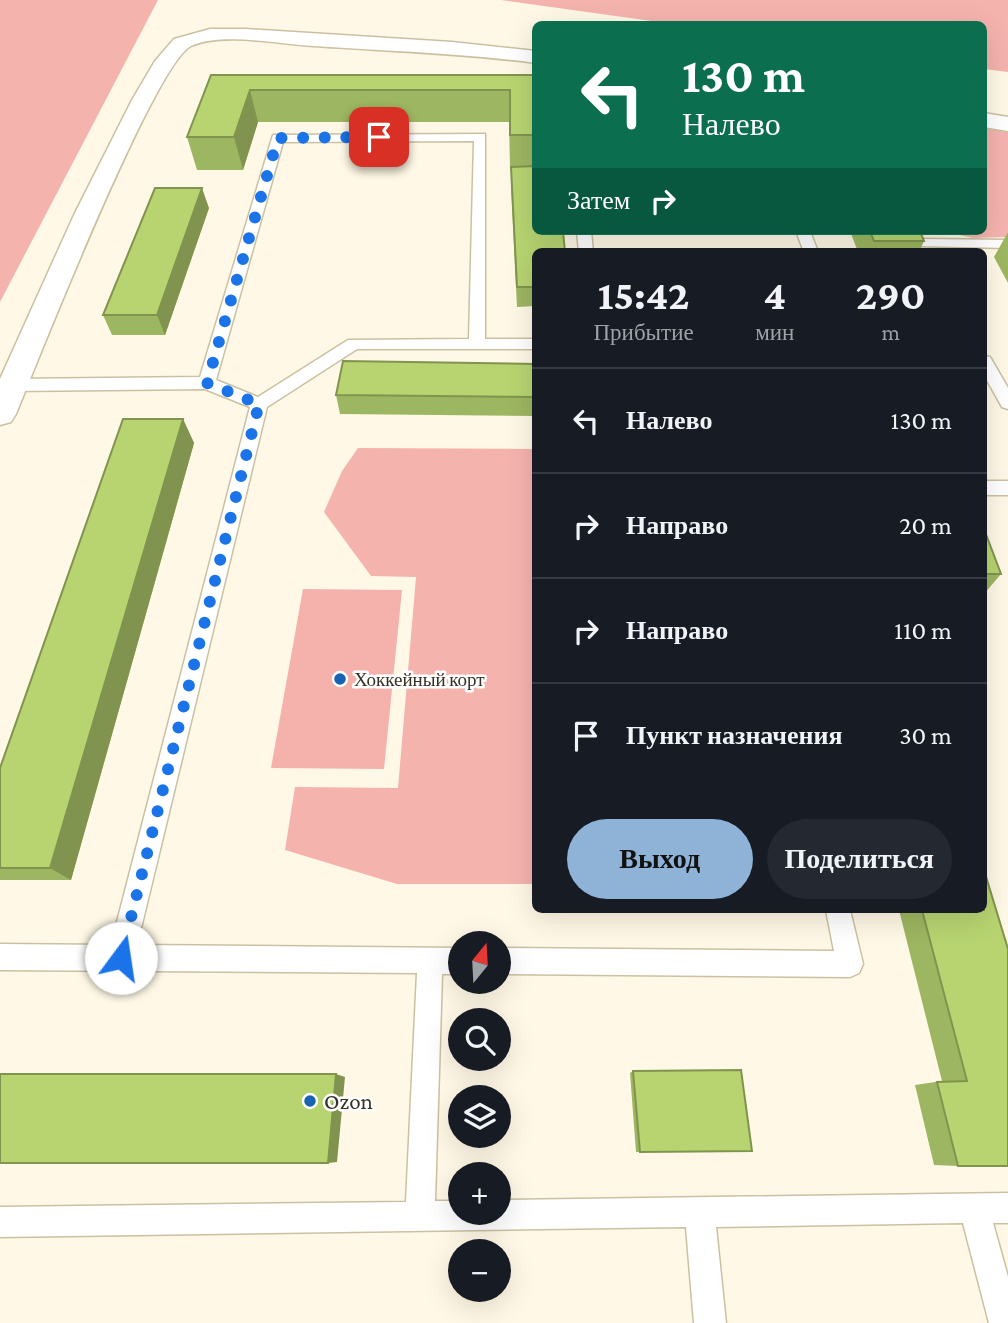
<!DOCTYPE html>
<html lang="ru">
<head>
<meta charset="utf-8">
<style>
	:root { --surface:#171b24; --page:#242831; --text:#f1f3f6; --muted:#9ea1a6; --line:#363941; --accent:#8fb2d7 }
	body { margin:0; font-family:"Crimson Pro",serif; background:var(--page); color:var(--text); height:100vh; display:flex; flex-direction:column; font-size:26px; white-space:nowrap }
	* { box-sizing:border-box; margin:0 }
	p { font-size:23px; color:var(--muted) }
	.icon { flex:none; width:38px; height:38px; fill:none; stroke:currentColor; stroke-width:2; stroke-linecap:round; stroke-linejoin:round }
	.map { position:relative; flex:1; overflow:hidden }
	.drawer { position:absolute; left:532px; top:248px; width:455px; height:665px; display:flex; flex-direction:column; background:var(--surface); border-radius:10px; box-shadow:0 7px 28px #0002 }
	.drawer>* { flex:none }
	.banner { position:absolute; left:532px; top:21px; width:455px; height:214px; border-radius:10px; box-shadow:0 7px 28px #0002; background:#0b6e4f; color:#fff; overflow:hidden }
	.needle { width:46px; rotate:18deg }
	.tools { position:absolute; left:448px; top:931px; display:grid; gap:14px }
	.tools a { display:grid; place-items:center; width:63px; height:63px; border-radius:50%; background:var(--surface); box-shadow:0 7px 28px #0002; font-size:35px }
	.pin { position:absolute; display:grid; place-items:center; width:60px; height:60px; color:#fff; margin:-30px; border-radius:14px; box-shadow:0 4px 10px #0006 }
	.me { position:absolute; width:77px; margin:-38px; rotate:14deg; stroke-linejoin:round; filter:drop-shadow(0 0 5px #0008) }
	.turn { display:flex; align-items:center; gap:24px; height:147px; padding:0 35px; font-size:32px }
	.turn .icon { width:91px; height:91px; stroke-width:2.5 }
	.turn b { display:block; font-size:49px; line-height:60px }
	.then { display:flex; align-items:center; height:66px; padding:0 35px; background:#0003; gap:14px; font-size:26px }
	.eta { display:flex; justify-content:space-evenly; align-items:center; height:119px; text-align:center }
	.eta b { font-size:42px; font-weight:700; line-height:49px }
	.button { display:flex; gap:14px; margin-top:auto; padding:14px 35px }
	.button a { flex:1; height:80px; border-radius:42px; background:var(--accent); color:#111; font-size:28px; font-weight:700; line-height:80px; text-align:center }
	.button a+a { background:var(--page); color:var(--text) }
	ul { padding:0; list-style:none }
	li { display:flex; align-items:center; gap:21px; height:105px; padding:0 35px; border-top:2px solid var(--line) }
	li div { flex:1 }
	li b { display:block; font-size:26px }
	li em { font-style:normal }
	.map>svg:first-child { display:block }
	.green { fill:#f5b1ac }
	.forest { fill:#f5b3ae }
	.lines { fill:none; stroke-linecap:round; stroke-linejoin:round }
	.lane-casing { stroke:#cbc0a2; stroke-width:3 }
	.street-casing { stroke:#cbc0a2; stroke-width:3 }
	.lane { fill:#fff; fill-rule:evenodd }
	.street { fill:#fff; fill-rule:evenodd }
	.wall { fill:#9db661 }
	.shaded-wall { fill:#80944f }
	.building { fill:#b7d471; stroke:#80944f; stroke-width:2 }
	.route { stroke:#1a73e8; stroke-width:12; stroke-dasharray:0 21.6 }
	.poi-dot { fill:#1762b1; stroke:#fff; stroke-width:2.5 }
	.labels { text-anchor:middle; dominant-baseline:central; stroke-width:5; stroke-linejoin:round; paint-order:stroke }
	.poi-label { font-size:19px; fill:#353125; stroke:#fff; text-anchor:start }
	.near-poi-label { font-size:23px; fill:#353125; stroke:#fff; text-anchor:start }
</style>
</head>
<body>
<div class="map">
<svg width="1008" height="1323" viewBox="0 0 1008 1323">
	<rect width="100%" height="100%" fill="#fff8e6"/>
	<path class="green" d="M 303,589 L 402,590 L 384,769 L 271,768 Z"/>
	<path class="forest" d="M 0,0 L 158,0 L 0,302 Z
		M 501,0 L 1008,0 L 1008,72 L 984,69 L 984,24 L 673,24 Z
		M 984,128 L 1008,132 L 1008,237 L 973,238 L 941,231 L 984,231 Z
		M 358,448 L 535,449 L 535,884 L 397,884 L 285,850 L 295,787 L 398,788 L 416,577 L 371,576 L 324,512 L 342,471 Z"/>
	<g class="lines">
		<defs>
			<path id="lane" d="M 485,134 L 485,339 L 536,339 L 536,349 L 357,349 L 267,407 L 137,945 L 460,948 L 460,974 L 442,974 L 435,1201 L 460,1201 L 460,1213 L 499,1213 L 499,1200 L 1008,1193 L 1008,1223 L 993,1223 L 1008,1277 L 1008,1323 L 989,1323 L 963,1223 L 716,1227 L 726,1323 L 694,1323 L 686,1227 L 0,1237 L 0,1207 L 406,1202 L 417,973 L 0,970 L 0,944 L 111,945 L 250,407 L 205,389 L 13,391 L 5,385 L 13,379 L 200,377 L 273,135 ZM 474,141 L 469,339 L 348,340 L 258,397 L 216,380 L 283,142 Z
				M 577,231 L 591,231 L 593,252 L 579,252 Z
				M 796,231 L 810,231 L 818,252 L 804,252 Z
				M 921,239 L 1008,240 L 1008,248 L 916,246 L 916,240 Z
				M 984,356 L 990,357 L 1008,388 L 1008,409 L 1002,407 L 984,375 Z
				M 984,481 L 1008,481 L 1008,495 L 984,495 Z
				M 826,910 L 850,910 L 863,964 L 859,973 L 850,977 L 499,974 L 499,948 L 834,951 Z"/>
			<path id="street" d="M 210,29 L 246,29 L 452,42 L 536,51 L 536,63 C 461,53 387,51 313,46 C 279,44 222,32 191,46 C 155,63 38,360 16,414 L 11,422 L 0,425 L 0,379 L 74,215 L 132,100 L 155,61 L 174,39 Z
				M 984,113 L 1008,117 L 1008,131 L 984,127 Z"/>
		</defs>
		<use href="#lane" class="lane-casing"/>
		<use href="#street" class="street-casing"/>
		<use href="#lane" class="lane"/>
		<use href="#street" class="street"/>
	</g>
	<path class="wall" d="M 211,75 L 536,75 L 536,306 L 517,307 L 511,186 L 511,168 L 510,168 L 509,122 L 258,122 L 243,170 L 197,170 L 187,137 Z
		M 209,208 L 165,335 L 112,335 L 103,315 Z
		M 850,231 L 920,231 L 924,241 L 919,252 L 858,252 Z
		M 1008,232 L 1008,283 L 994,257 Z
		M 536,364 L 536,416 L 340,414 L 336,395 Z
		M 183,419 L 194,443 L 71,880 L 0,880 L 0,768 Z
		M 984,529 L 1001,574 L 984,594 Z
		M 899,910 L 984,910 L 1008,949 L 958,1166 L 934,1165 L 915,1085 L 942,1081 Z
		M 633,1071 L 752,1151 L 636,1152 L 630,1073 Z"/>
	<path class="shaded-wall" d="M 250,90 L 258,122 L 243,170 L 234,137 Z
		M 202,188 L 209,208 L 165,335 L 157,315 Z
		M 183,419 L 194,443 L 71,880 L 50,868 Z
		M 336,1074 L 345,1077 L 337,1162 L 328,1163 Z"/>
	<path class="building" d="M 211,75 L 536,75 L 536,135 L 510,135 L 510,90 L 250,90 L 234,137 L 187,137 Z
		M 536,166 L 536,231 L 563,231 L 565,252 L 536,252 L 536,287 L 517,287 L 511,167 Z
		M 155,188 L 202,188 L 157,315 L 103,315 Z
		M 870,231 L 920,231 L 924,241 L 874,241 Z
		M 343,361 L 536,364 L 536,397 L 336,395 Z
		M 123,419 L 183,419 L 50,868 L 0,868 L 0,768 Z
		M 984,529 L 1001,574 L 984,574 Z
		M 984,870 L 1008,949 L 1008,1166 L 958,1166 L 937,1082 L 967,1081 L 922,910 L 984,910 Z
		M 741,1070 L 752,1151 L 640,1152 L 633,1071 Z
		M 0,1074 L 336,1074 L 328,1163 L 0,1163 Z"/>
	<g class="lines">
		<path class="route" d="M 121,958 L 259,404 L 207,383 L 278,138 L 379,137"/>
	</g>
	<g class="poi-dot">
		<circle cx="340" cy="679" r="7"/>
		<circle cx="310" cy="1101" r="7"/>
	</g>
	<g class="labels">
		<g class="poi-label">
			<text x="354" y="679">Хоккейный корт</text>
		</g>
		<g class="near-poi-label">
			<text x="324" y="1101">Ozon</text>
		</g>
	</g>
</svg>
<div class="tools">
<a><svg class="needle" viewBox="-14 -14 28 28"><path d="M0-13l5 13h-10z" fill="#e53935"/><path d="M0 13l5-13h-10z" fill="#9ea1a6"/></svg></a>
<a><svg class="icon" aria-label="search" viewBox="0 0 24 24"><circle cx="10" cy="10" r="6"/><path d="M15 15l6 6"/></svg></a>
<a><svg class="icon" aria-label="layers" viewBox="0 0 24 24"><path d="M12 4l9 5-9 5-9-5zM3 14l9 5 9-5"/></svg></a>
<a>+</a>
<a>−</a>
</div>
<div class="pin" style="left:379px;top:137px;background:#d93025"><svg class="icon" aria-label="arrive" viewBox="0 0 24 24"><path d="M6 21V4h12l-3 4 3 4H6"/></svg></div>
<svg class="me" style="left:121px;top:958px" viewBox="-20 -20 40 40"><circle r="19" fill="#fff"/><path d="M0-13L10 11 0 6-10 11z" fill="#1a73e8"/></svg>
<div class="banner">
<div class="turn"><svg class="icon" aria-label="left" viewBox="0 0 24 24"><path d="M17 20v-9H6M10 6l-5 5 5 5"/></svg><div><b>130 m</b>Налево</div></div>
<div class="then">Затем<svg class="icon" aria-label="right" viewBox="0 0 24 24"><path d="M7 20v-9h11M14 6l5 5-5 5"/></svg></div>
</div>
<section class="drawer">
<div class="eta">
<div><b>15:42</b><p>Прибытие</p></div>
<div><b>4</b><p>мин</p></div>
<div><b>290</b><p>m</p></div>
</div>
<ul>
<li><svg class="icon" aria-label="left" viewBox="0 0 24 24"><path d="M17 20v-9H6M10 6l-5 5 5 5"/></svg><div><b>Налево</b></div><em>130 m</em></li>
<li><svg class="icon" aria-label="right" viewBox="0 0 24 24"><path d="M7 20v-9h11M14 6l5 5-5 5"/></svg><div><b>Направо</b></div><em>20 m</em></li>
<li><svg class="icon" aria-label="right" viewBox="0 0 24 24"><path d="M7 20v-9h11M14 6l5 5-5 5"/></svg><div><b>Направо</b></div><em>110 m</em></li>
<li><svg class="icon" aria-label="arrive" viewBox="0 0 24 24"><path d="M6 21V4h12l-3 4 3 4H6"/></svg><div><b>Пункт назначения</b></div><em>30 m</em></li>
</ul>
<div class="button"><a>Выход</a><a>Поделиться</a></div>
</section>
</div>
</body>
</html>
